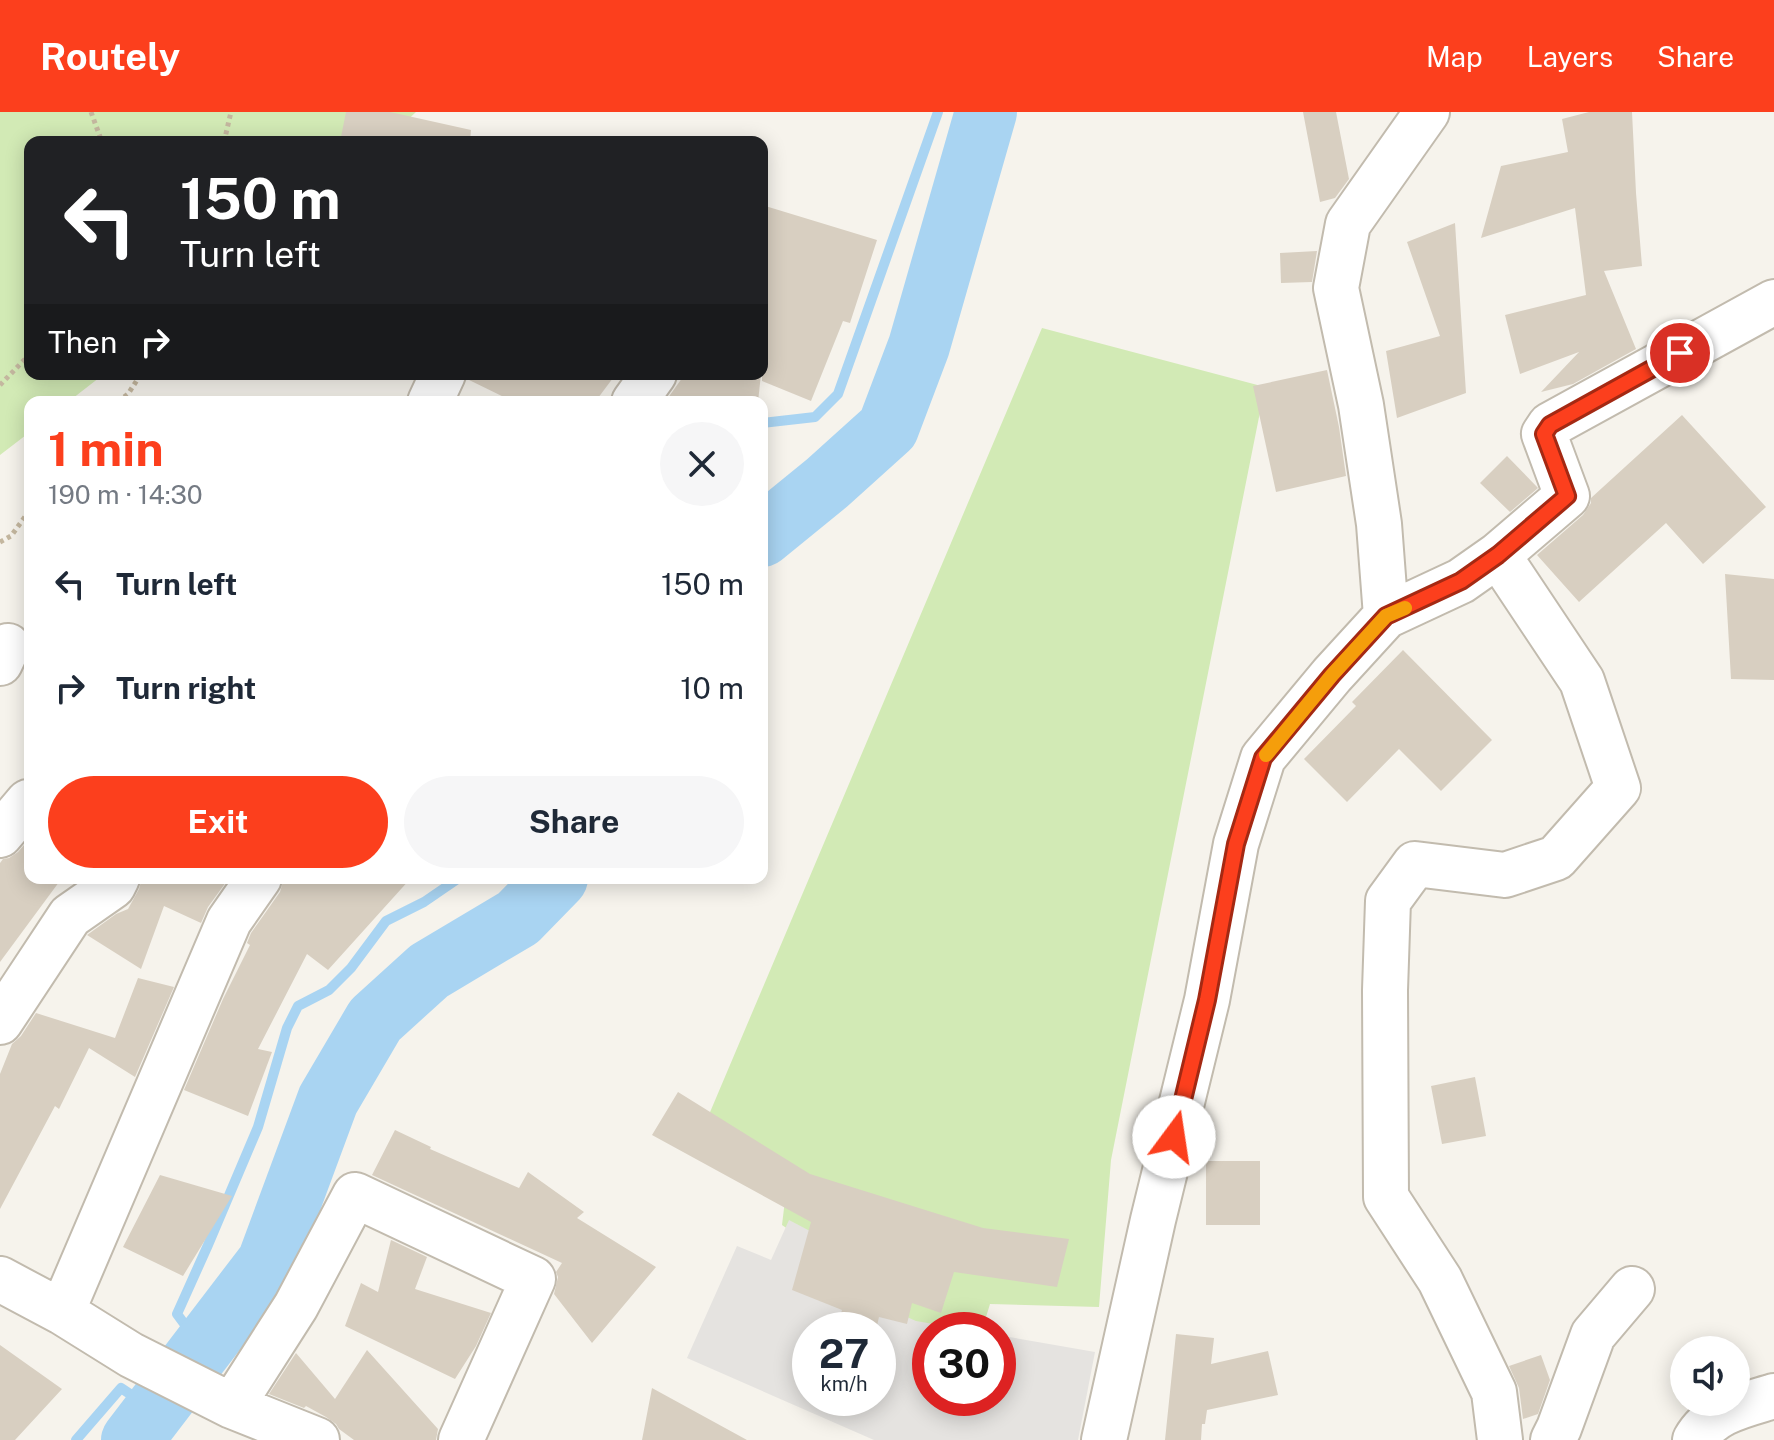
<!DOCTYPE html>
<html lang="en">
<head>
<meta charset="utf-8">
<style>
	:root { --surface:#fff; --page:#f6f6f7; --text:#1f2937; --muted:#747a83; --accent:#fc3f1d }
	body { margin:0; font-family:"Public Sans",sans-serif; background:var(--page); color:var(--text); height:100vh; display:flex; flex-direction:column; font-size:30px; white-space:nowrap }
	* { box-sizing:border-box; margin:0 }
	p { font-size:26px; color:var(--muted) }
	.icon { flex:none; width:44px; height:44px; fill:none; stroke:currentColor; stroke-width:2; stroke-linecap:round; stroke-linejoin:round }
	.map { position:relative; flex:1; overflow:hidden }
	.sheet { position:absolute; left:24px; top:284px; width:744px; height:488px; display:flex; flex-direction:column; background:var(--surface); border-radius:16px; box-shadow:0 4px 20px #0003 }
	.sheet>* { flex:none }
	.banner { position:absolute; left:24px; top:24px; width:744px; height:244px; border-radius:16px; box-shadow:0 4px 20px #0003; background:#202124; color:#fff; overflow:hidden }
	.controls { position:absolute; left:1670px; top:1224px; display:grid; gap:16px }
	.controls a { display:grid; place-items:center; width:80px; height:80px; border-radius:50%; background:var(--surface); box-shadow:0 4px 20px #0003; font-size:40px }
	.speed { position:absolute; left:792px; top:1200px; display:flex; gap:16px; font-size:40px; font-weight:700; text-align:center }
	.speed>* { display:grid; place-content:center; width:104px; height:104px; border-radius:50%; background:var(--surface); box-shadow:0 4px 20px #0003; line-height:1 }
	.speed small { font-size:20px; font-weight:400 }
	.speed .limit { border:12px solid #d22; background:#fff; color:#111 }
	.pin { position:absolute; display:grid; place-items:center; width:68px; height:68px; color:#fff; margin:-34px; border:4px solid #fff; border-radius:50%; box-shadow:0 2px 8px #0007 }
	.me { position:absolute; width:88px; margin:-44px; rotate:14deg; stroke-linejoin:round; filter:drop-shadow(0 0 6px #0008) }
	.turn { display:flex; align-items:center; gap:28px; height:168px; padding:0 24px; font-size:36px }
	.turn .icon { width:104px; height:104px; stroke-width:2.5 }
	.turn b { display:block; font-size:56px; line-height:68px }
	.then { display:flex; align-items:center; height:76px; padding:0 24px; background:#0003; gap:16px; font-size:30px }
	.round { display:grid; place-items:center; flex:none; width:84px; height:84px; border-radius:42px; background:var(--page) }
	.headline { display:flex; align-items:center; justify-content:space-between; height:136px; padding:0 24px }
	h1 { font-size:48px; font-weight:700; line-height:60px; color:var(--accent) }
	.cta { display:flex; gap:16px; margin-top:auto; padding:16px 24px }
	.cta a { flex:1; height:92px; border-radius:48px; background:var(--accent); color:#fff; font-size:32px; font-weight:700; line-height:92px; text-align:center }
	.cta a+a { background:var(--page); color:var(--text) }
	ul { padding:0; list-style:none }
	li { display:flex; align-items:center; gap:24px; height:104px; padding:0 24px }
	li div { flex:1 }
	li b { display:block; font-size:30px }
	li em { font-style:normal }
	header { display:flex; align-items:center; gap:48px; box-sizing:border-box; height:112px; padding:0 40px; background:var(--accent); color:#fff }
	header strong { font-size:38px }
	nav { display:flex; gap:44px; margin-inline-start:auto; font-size:28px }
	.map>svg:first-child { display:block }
	.green { fill:#d2eab5 }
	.parking { fill:#e5e3e0; fill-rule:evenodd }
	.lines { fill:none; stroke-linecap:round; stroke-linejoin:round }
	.stream { stroke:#a9d4f2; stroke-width:10 }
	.river { stroke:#a9d4f2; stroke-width:62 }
	.building { fill:#d8cfc1 }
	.minor-casing { stroke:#c2bbae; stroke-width:48 }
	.path { stroke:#c4b79f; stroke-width:5; stroke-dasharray:4 4; stroke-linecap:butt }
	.minor { stroke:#fff; stroke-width:44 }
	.route-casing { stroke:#a42913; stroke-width:20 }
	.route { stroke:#fc3f1d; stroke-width:14 }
	.slow { stroke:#f59e0b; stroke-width:14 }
</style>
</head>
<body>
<header>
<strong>Routely</strong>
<nav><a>Map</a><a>Layers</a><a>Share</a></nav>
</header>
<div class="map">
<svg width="1774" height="1328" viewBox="0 0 1774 1328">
	<rect width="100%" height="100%" fill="#f6f3ec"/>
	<path class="green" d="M 0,0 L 416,0 L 384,30 L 30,30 L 30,262 L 104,262 L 68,290 L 30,290 L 30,320 L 0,343 Z
		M 1042,216 L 1265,275 L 1111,1048 L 1099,1195 L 990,1192 L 982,1218 L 878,1218 L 840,1153 L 782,1113 L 785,1088 L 694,1038 Z"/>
	<path class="parking" d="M 789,1108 L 810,1119 L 799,1157 L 916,1209 L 969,1218 L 930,1218 L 930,1286 L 998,1286 L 998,1223 L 1095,1240 L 1078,1328 L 874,1328 L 687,1246 L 737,1134 L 771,1148 ZM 810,1218 L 878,1218 L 878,1286 L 810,1286 Z"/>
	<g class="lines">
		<path class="stream" d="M 762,311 L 815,305 L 838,282 L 938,0
			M 203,1237 L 177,1202 L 208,1133 L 258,1015 L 287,916 L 298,894 L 329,878 L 351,856 L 386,809 L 424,790 L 459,766
			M 76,1328 L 121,1276 L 154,1298"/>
		<path class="river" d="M 762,424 L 827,371 L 888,316 L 919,234 L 986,0
			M 132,1328 L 268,1150 L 328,988 L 375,908 L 429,859 L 518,806 L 557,766"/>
	</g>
	<path class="building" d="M 346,0 L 390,0 L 471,18 L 470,30 L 340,30 Z
		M 1303,0 L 1336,0 L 1349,67 L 1335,86 L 1320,90 Z
		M 1589,0 L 1632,0 L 1636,81 L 1642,154 L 1604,159 L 1636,237 L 1573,272 L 1541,280 L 1579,240 L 1520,262 L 1505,203 L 1586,183 L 1575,96 L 1481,126 L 1501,54 L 1568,40 L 1562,7 Z
		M 762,93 L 877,128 L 850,211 L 843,209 L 811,289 L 762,269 Z
		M 1455,111 L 1466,281 L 1397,306 L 1386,239 L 1440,224 L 1407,130 Z
		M 1317,139 L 1312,170 L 1281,171 L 1280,141 Z
		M 1327,258 L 1339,315 L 1346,364 L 1276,380 L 1253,274 Z
		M 468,262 L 616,262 L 595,290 L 514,290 L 467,267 Z
		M 685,262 L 761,262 L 758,290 L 665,290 Z
		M 1682,303 L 1766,395 L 1703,452 L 1666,411 L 1579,490 L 1537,443 L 1583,403 L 1591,391 L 1591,386 Z
		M 1507,344 L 1538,376 L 1510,400 L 1480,371 Z
		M 1725,462 L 1774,467 L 1774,568 L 1731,567 Z
		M 1403,538 L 1492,628 L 1441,679 L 1399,637 L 1347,690 L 1304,647 L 1356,594 L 1352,590 Z
		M 30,726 L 30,766 L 62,766 L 0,850 L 0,751 L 3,747 L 9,746 L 18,740 Z
		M 142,766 L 229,766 L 208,795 L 201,811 L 164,794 L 141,857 L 87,823 L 116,802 L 128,797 L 139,777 Z
		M 284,766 L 411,766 L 328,858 L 307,842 L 258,937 L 272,940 L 248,1004 L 184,978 L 223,887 L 250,833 L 247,831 L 251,821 L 280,780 Z
		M 138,866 L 174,875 L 135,965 L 89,936 L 59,997 L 55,994 L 0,1097 L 0,962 L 12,932 L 21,924 L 36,901 L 115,926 Z
		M 1475,965 L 1486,1024 L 1442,1032 L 1431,974 Z
		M 678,980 L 810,1062 L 983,1116 L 1069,1127 L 1057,1175 L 954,1160 L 941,1201 L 912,1191 L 907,1212 L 879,1205 L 876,1218 L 836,1218 L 842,1198 L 792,1178 L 811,1110 L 652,1023 Z
		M 395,1018 L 431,1035 L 430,1037 L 519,1076 L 528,1060 L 584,1100 L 577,1106 L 656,1155 L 592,1231 L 554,1182 L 558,1165 L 556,1160 L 562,1151 L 372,1063 Z
		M 1206,1049 L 1260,1049 L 1260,1113 L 1206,1113 Z
		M 160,1063 L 232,1084 L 183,1164 L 123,1135 Z
		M 391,1128 L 427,1145 L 415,1177 L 491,1201 L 476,1234 L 455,1267 L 345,1214 L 361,1171 L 378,1180 Z
		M 1176,1222 L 1214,1226 L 1211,1252 L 1268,1239 L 1278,1283 L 1207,1298 L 1205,1312 L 1202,1312 L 1201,1328 L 1165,1328 Z
		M 0,1233 L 62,1277 L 15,1328 L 0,1328 Z
		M 367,1238 L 438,1317 L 436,1328 L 354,1328 L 339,1317 L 336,1312 L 326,1305 L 306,1294 L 304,1296 L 269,1282 L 296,1241 L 335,1287 Z
		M 1541,1243 L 1550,1268 L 1538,1302 L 1523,1307 L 1519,1276 L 1509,1254 Z
		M 652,1276 L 747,1328 L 642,1328 Z"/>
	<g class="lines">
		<defs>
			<path id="minor" d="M 430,290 L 443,262
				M 634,290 L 654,262
				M 1498,443 L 1582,569 L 1618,676 L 1556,746 L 1505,763 L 1415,752 L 1388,789 L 1385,878 L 1386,1085 L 1440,1168 L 1494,1280 L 1500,1328
				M 1386,504 L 1379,412 L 1361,293 L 1336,176 L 1348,112 L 1427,0
				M 0,551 L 8,534
				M 0,723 L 28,690
				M 0,910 L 70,804 L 113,774 L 117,766
				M 0,1167 L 62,1200 L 131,1243 L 232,1294 L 317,1328
				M 62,1200 L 229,809 L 259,766
				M 232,1294 L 296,1194 L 355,1083 L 533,1167 L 461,1328
				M 1104,1328 L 1153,1108 L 1207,888 L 1236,732 L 1263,646 L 1332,563 L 1386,504 L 1461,469 L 1498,443 L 1567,384 L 1544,322 L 1550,313 L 1774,190
				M 1553,1328 L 1559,1316 L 1593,1223 L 1632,1177
				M 1695,1328 C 1711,1299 1745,1293 1774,1284"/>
		</defs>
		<use href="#minor" class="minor-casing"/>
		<path class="path" d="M 91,0 L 102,30
			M 224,30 L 231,0
			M 0,273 L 30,242
			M 118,290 L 128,282 L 141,262
			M 0,430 L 11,424 L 30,398"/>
		<use href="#minor" class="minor"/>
	</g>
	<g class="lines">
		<defs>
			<path id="route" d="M 1174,1025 L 1207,888 L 1236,732 L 1263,646 L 1332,563 L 1386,504 L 1461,469 L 1498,443 L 1567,384 L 1544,322 L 1550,313 L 1680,241"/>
		</defs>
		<use href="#route" class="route-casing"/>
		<use href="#route" class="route"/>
		<path class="slow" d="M 1266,643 L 1332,563 L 1386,504 L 1405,496"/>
	</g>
</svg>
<div class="controls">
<a><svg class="icon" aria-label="sound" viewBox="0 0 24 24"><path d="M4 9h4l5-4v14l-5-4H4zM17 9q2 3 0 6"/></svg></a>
</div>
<div class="speed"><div>27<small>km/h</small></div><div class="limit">30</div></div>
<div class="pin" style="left:1680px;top:241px;background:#d93025"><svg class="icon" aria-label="arrive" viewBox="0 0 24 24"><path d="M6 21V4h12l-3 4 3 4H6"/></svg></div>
<svg class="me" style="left:1174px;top:1025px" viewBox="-20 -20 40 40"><circle r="19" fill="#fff"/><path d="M0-13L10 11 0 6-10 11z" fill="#fc3f1d"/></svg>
<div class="banner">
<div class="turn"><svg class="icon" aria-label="left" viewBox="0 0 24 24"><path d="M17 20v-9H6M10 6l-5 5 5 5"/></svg><div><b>150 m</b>Turn left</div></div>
<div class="then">Then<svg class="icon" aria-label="right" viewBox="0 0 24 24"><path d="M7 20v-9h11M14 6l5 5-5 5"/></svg></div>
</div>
<section class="sheet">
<div class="headline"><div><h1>1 min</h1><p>190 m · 14:30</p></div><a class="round"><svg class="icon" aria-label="close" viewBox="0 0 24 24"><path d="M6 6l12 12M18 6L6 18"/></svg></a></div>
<ul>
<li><svg class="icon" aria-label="left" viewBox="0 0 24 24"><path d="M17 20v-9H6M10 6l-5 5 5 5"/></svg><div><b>Turn left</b></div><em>150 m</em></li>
<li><svg class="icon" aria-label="right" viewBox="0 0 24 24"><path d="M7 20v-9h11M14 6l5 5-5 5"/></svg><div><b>Turn right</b></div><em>10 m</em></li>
</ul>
<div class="cta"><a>Exit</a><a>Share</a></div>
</section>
</div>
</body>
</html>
